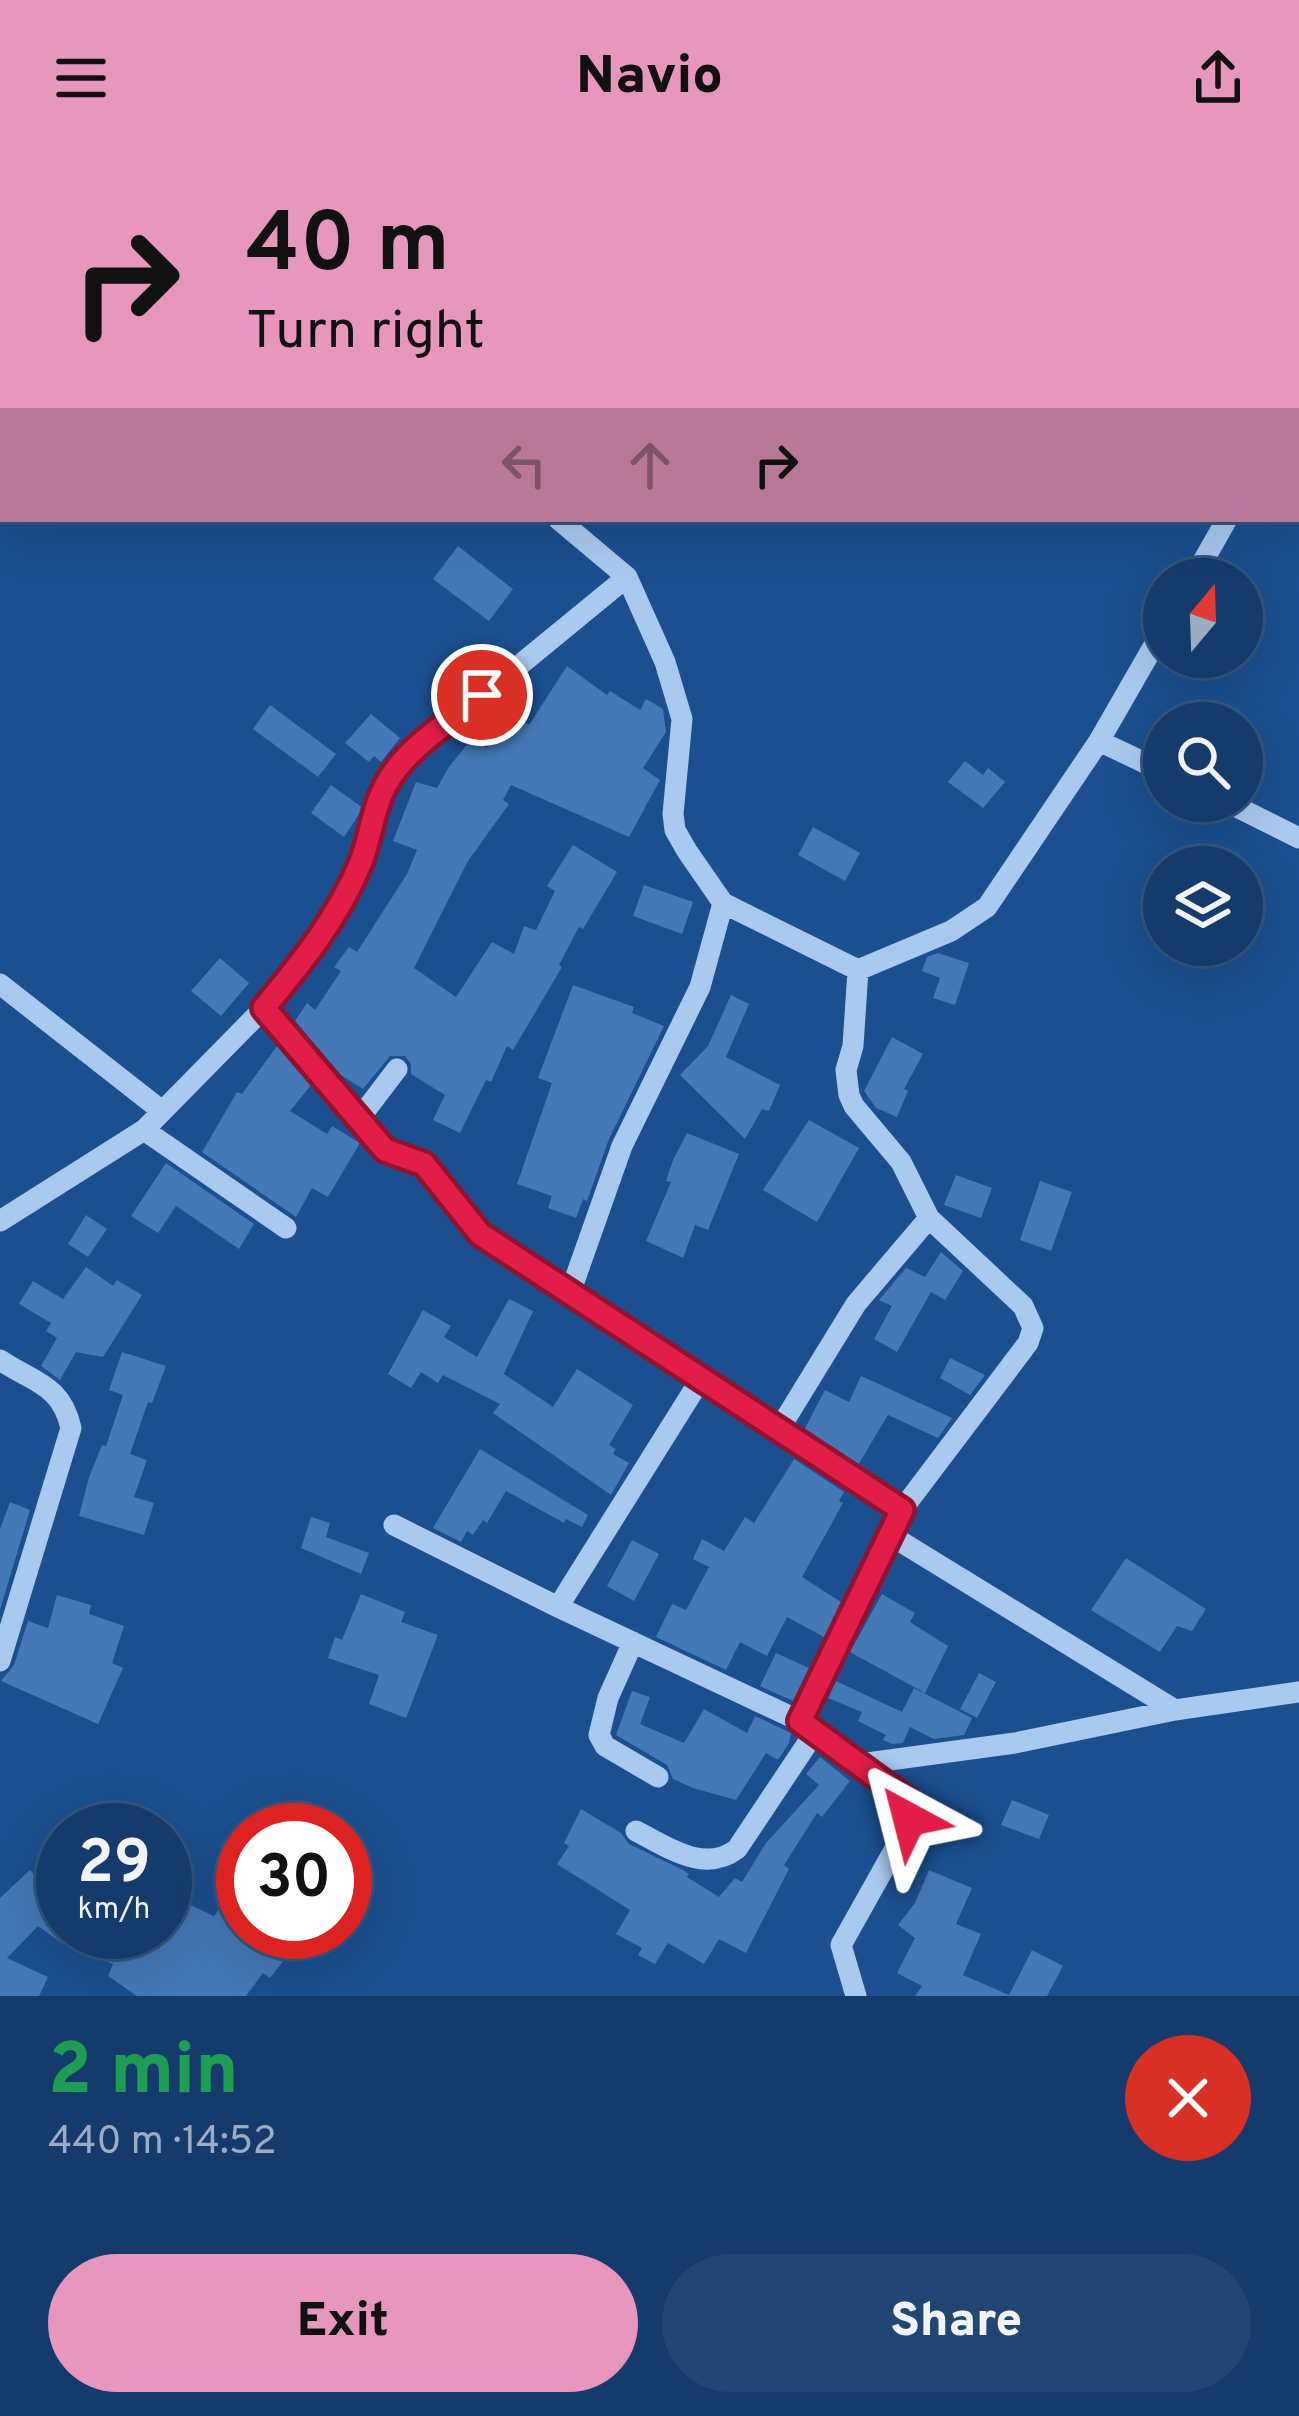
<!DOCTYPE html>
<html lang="en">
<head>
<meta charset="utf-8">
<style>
	:root { --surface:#143b6b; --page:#214673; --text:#f1f3f6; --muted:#9dadc1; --line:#33557e; --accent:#e797bd }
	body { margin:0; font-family:Overpass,sans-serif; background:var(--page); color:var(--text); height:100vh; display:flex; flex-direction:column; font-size:45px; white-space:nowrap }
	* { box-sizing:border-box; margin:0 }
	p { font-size:39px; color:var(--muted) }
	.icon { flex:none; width:66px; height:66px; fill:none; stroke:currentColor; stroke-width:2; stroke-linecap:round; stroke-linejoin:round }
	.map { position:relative; height:1840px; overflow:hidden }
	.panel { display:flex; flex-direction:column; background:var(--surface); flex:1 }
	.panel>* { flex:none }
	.hud { position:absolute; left:0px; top:0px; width:1299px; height:366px; box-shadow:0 12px 48px #0002,0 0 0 3px var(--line); background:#e797bd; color:#111; overflow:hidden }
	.needle { width:78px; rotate:19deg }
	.tools { position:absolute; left:1143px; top:402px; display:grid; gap:24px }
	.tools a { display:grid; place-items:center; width:120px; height:120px; border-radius:50%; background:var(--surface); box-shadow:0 12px 48px #0002,0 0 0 3px var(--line); font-size:60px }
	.speed { position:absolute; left:36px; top:1647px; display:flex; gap:24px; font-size:60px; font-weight:700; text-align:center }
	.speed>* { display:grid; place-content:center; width:156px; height:156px; border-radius:50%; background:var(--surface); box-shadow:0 12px 48px #0002,0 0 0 3px var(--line); line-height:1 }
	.speed small { font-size:30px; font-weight:400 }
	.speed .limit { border:18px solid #d22; background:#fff; color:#111 }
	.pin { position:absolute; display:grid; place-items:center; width:102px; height:102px; color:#fff; margin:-51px; border:6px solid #fff; border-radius:50%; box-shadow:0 3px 12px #0007 }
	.me { position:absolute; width:132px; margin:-66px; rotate:322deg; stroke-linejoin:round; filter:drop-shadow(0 0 9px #0008) }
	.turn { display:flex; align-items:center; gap:42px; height:252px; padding:0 48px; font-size:54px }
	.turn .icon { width:156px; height:156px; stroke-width:2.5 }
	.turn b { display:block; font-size:84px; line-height:102px }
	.lanes { display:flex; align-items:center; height:114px; padding:0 48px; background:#0003; justify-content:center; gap:60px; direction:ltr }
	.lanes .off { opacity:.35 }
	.round { display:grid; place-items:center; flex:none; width:126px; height:126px; border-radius:63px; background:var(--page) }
	.head { display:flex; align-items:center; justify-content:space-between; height:204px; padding:0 48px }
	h1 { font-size:72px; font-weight:800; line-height:90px; color:#1e9e55 }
	.action { display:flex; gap:24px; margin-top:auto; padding:24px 48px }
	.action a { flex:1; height:138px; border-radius:72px; background:var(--accent); color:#111; font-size:48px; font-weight:800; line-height:138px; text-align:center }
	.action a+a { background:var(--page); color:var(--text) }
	header { display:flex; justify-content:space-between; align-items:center; height:156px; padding:0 48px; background:var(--accent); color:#111; font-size:54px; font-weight:800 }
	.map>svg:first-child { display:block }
	.building { fill:#4478b7 }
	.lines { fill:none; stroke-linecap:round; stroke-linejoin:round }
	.minor { stroke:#a9c9ee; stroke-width:21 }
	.route-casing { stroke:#92132f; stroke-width:30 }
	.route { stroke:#e11d48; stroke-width:21 }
</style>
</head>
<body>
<header><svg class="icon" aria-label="menu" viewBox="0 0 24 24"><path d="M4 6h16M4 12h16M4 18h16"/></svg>Navio<svg class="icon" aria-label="share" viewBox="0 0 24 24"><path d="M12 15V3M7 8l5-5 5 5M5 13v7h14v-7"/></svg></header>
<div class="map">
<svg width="1299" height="1840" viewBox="0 0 1299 1840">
	<rect width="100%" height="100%" fill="#1b4f8f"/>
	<path class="building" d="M 458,390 L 513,433 L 489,465 L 433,423 Z
		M 567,510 L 607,539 L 610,535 L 640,554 L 646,543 L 663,553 L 666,576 L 643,612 L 660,624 L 629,681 L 511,629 L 503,644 L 509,648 L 468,705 L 414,812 L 456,841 L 492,786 L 514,798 L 524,770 L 536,774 L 555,735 L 547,730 L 573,689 L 617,716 L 583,773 L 579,771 L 559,809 L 562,811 L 513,894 L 507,890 L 491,926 L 486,924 L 460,977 L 433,964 L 445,939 L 411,918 L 411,908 L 405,900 L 390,900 L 363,933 L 341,919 L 295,865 L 307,847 L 315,854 L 341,815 L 334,811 L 349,791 L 357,796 L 407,718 L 417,694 L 393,685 L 416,626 L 437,632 L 449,611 L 473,581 L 486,592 L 491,589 L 511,558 L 529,569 Z
		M 270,549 L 336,598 L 318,621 L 253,573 Z
		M 371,558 L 400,582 L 381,606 L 374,600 L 369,606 L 345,587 Z
		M 965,605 L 983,619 L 988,612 L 1005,626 L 983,652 L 948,626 Z
		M 331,629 L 363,652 L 344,681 L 311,657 Z
		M 813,671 L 860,697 L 845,725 L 798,699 Z
		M 644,729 L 693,746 L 682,778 L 633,760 Z
		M 938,797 L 969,807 L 955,849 L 933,842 L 940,822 L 922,815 L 927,801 Z
		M 220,802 L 249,827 L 221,860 L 191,835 Z
		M 573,829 L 634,851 L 632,857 L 664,870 L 609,983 L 587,1045 L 583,1043 L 576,1062 L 548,1052 L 552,1040 L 517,1028 L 552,927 L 538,922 Z
		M 731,839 L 749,848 L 726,901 L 780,929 L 769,955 L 762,953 L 745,983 L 680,919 L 708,890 Z
		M 892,881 L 923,898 L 904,933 L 908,935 L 897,961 L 876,952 L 864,935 Z
		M 277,890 L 311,929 L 290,955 L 327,978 L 332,970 L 360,987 L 328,1041 L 312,1032 L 296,1061 L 202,996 L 237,936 L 242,938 Z
		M 809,964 L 859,992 L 817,1066 L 763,1034 Z
		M 687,977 L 739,998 L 708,1074 L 695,1069 L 683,1102 L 646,1085 L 671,1026 L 666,1025 L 673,1004 Z
		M 166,1007 L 254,1068 L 239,1093 L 176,1050 L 158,1077 L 131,1060 Z
		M 956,1019 L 992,1032 L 981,1062 L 944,1049 Z
		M 1040,1025 L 1072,1036 L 1051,1095 L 1020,1084 Z
		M 86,1059 L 107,1073 L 88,1101 L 68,1088 Z
		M 941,1096 L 963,1115 L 945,1144 L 931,1136 L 897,1196 L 874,1183 L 892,1150 L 879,1144 L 906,1112 L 925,1121 Z
		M 86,1111 L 113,1130 L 117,1124 L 142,1139 L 103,1201 L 76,1196 L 60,1224 L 41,1210 L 57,1182 L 46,1175 L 51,1167 L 19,1148 L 33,1125 L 63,1143 Z
		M 509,1143 L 533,1155 L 504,1218 L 553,1251 L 577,1213 L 633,1249 L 609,1289 L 616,1293 L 613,1298 L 629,1307 L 611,1339 L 493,1257 L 500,1248 L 443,1219 L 438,1227 L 421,1216 L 411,1232 L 388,1218 L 423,1154 L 451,1170 L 444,1181 L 477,1201 Z
		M 122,1196 L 166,1210 L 152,1247 L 148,1246 L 130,1298 L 147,1304 L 134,1341 L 154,1347 L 144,1379 L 79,1360 L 89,1321 L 102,1289 L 106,1290 L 123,1239 L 109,1234 Z
		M 950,1202 L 985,1219 L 970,1239 L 940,1222 Z
		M 861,1220 L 881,1229 L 952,1262 L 938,1282 L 888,1259 L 858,1309 L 804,1274 L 825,1234 L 849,1246 Z
		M 480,1293 L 588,1359 L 582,1371 L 566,1363 L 564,1367 L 506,1335 L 487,1367 L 483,1364 L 473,1379 L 467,1375 L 461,1386 L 433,1372 Z
		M 794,1303 L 844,1336 L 839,1345 L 843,1347 L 802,1421 L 841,1446 L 824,1481 L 787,1461 L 767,1500 L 740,1486 L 726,1514 L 656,1481 L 672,1448 L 686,1454 L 709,1411 L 693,1403 L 702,1383 L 724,1395 L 745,1361 L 754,1367 Z
		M 10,1346 L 30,1354 L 0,1454 L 0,1373 Z
		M 311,1361 L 330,1367 L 326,1381 L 369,1397 L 361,1418 L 301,1392 Z
		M 632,1384 L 659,1398 L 634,1445 L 607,1430 Z
		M 1126,1402 L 1206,1453 L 1192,1475 L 1177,1470 L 1160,1496 L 1091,1454 Z
		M 361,1438 L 405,1456 L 401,1466 L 438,1479 L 406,1562 L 369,1548 L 379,1519 L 328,1502 L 335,1481 L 342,1484 Z
		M 882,1438 L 915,1457 L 910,1466 L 948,1490 L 925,1537 L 850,1496 Z
		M 57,1439 L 91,1449 L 89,1458 L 124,1470 L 112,1507 L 123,1512 L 98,1568 L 1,1525 L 14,1509 L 28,1465 L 48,1472 Z
		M 776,1497 L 809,1512 L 793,1545 L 760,1530 Z
		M 979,1517 L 996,1526 L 977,1562 L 960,1553 Z
		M 836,1525 L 902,1556 L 914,1532 L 972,1562 L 964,1579 L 934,1583 L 910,1571 L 903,1587 L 892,1588 L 883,1584 L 886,1579 L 858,1565 L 862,1556 L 828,1542 Z
		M 632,1535 L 650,1541 L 640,1568 L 684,1587 L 704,1553 L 747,1577 L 755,1560 L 791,1577 L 789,1587 L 778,1604 L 766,1597 L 736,1644 L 693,1632 L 673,1623 L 667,1609 L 616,1579 Z
		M 820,1601 L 850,1625 L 822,1661 L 817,1657 L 784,1709 L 789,1713 L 746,1797 L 719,1783 L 704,1808 L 668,1787 L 655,1808 L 638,1799 L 642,1792 L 616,1778 L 630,1754 L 557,1708 L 569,1690 L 564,1687 L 581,1653 L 621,1677 L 629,1688 L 683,1714 L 689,1718 L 687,1721 L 719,1741 L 735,1722 L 742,1726 L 766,1687 L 819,1629 L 806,1618 Z
		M 1012,1644 L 1049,1659 L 1039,1683 L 1001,1669 Z
		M 30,1714 L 63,1749 L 63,1788 L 38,1770 L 7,1802 L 48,1821 L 39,1840 L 0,1840 L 0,1742 Z
		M 929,1714 L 972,1732 L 956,1768 L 981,1778 L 963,1819 L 1009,1839 L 1032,1794 L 1063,1810 L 1047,1840 L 915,1840 L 922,1830 L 897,1817 L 915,1782 L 898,1769 L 915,1747 Z
		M 243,1720 L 243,1776 L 306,1776 L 270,1822 L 263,1817 L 246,1840 L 137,1840 L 108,1820 L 113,1808 L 99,1803 L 110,1776 L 165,1776 L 165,1753 L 171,1740 L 214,1760 Z"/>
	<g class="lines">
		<path class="minor" d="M 86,0 L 89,3
			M 1296,244 L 1299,239
			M 558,363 L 627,421 L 665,506 L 682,563 L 673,658 L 675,674 L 687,695 L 723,747 L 858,814 L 951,775 L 987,751 L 1099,585 L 1164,616
			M 1193,423 L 1227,363
			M 1099,585 L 1164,472
			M 1225,645 L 1299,682
			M 0,828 L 162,955
			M 264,852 L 385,993 L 424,1008 L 480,1078 L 901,1355
			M 359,963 L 397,913
			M 144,974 L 286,1072
			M 0,1065 L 144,974 L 264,852 L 317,788 L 339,753 L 361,705 L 388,625 L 410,599 L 627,421
			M 570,1137 L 622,990 L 700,831 L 723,747
			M 0,1204 C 34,1227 61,1228 71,1272 L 0,1505
			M 702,1221 L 558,1451 L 800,1565 L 909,1645 L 906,1673 L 841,1789 L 856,1840
			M 778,1275 L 856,1148 L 929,1062
			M 394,1369 L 558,1451
			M 890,1379 L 1175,1554 L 1299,1536
			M 633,1486 L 608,1542 L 599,1579 L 605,1590 L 658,1621
			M 800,1565 L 901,1355 L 1028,1187 L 1033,1172 L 1023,1150 L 929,1062 L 901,1006 L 854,950 L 849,939 L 846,914 L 853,890 L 858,814
			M 860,1608 L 1015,1587 L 1175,1554
			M 636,1675 C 668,1691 704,1718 737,1693 L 815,1576"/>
	</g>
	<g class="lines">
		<defs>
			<path id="route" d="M 482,539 C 451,565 407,591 387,627 C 373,651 371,680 361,706 C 338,762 302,806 264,852 L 385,994 L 424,1008 L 480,1078 L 902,1354 L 800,1565 L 909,1645 L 909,1663"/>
		</defs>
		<use href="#route" class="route-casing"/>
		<use href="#route" class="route"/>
	</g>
</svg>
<div class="tools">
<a><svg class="needle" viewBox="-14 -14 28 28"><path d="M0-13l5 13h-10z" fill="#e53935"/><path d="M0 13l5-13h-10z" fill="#9dadc1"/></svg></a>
<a><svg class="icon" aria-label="search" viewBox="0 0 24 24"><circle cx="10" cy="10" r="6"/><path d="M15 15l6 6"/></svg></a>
<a><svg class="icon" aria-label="layers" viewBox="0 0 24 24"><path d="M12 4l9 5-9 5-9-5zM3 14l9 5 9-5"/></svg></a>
</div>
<div class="speed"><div>29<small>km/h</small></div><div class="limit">30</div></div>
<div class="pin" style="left:482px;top:539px;background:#d93025"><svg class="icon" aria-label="arrive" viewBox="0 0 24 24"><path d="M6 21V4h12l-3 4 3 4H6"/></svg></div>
<svg class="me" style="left:909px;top:1663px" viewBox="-20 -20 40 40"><path d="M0-17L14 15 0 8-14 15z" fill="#e11d48" stroke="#fff" stroke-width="4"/></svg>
<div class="hud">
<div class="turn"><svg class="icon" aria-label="right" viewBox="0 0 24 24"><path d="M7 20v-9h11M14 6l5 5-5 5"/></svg><div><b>40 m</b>Turn right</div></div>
<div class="lanes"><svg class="icon off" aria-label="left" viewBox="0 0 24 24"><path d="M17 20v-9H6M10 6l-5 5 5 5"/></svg><svg class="icon off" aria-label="ahead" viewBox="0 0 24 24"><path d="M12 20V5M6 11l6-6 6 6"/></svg><svg class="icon" aria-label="right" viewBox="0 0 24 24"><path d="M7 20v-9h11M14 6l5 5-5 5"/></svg></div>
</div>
</div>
<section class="panel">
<div class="head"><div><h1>2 min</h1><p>440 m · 14:52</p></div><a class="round" style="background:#d93025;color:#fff"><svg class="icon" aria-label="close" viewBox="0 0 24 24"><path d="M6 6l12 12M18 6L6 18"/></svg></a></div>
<div class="action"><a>Exit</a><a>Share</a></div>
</section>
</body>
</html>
